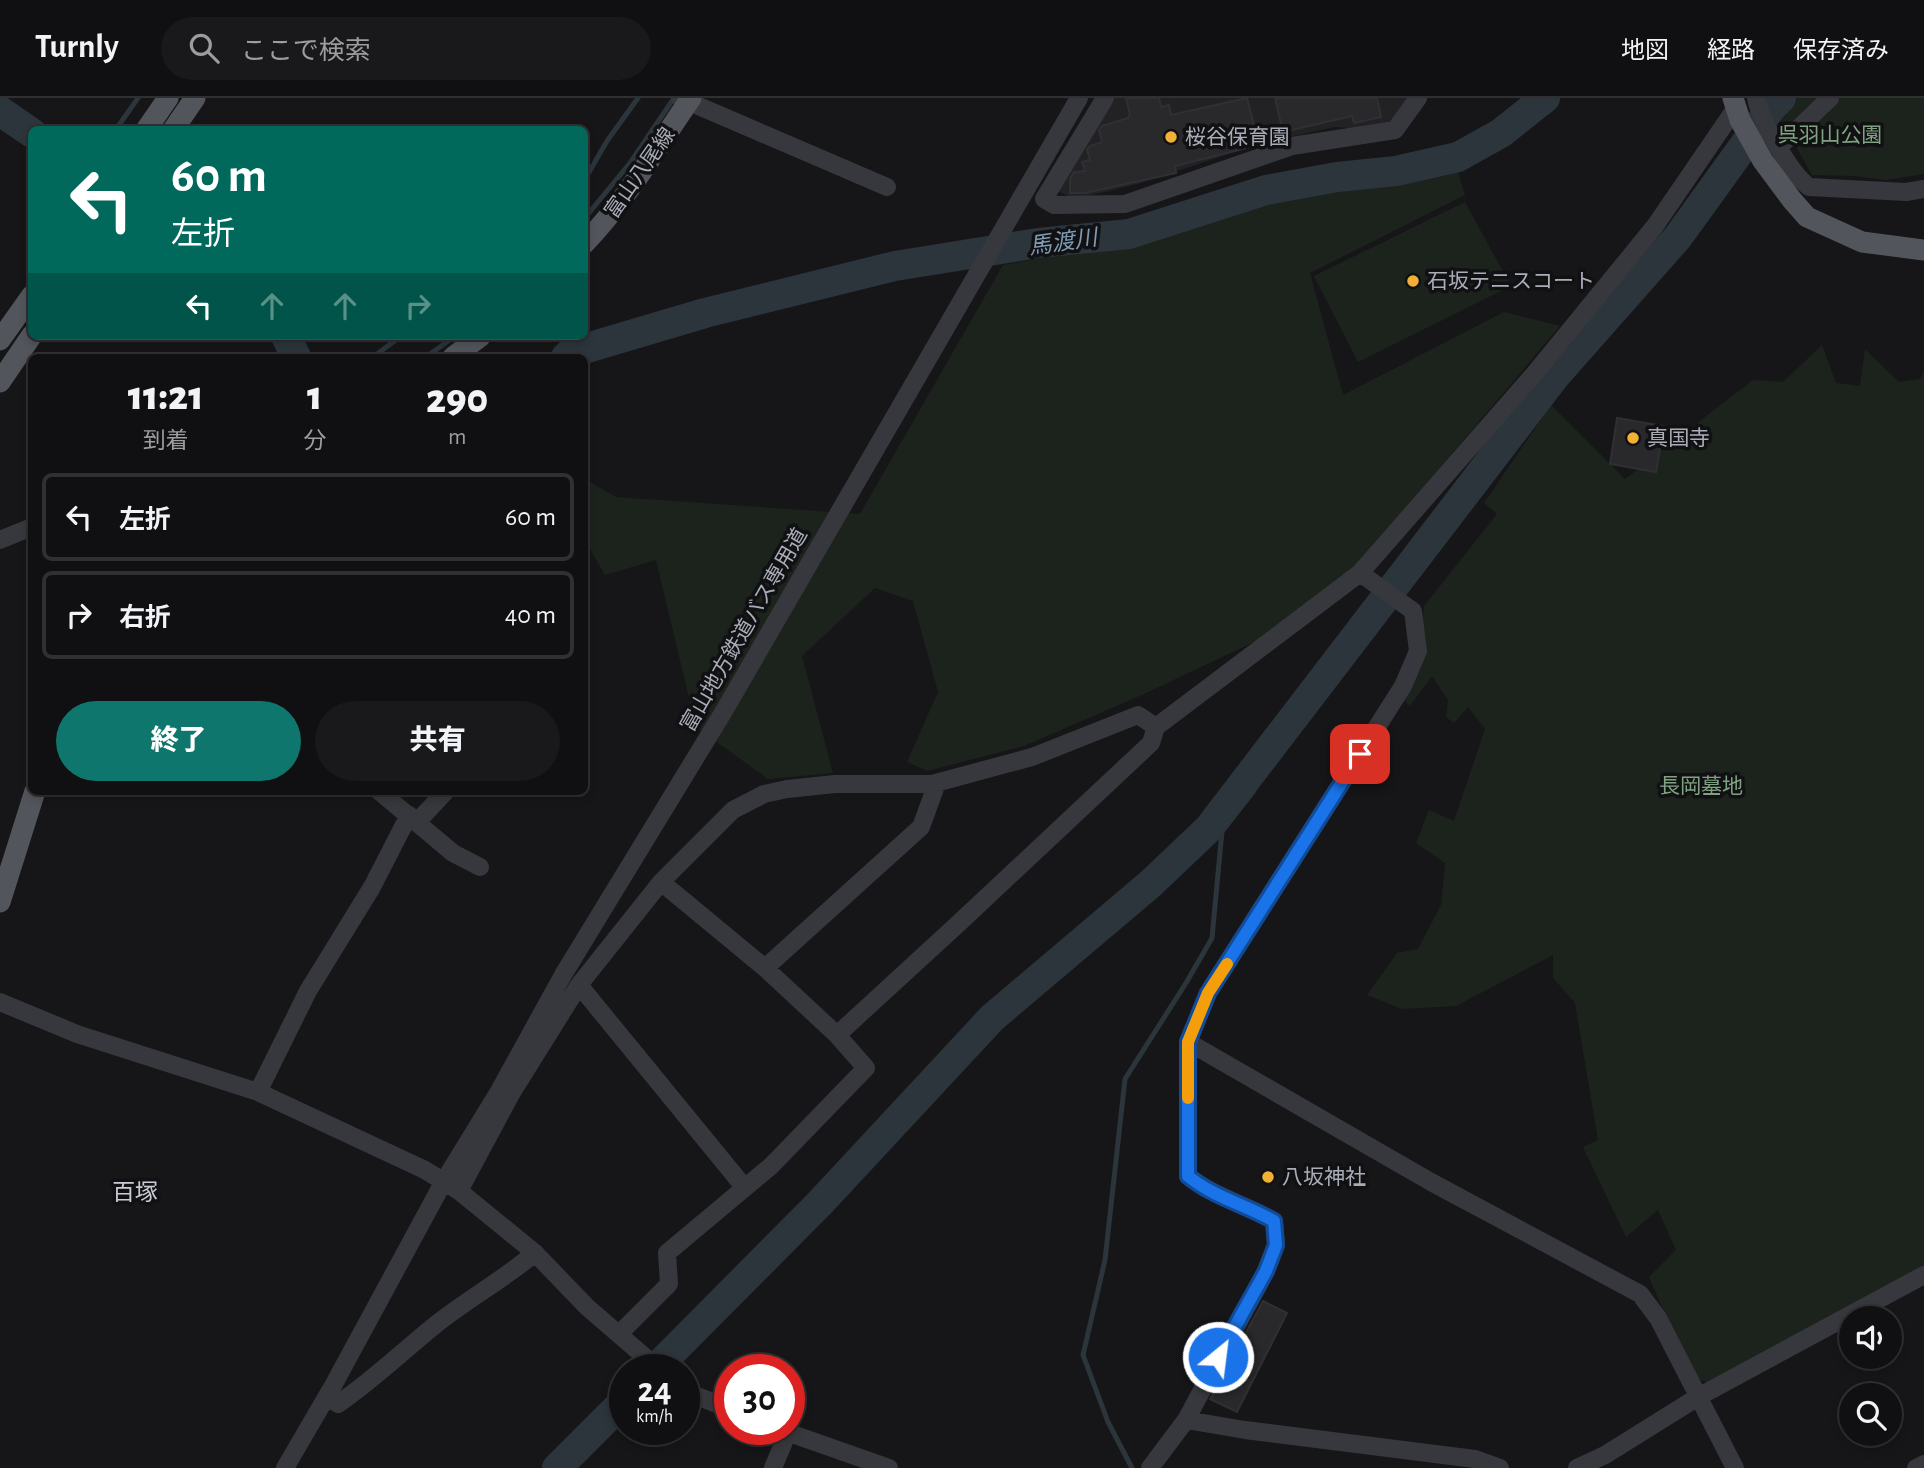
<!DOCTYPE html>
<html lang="ja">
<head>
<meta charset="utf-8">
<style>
	:root { --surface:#101012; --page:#19191b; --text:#f1f3f6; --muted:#9c9d9f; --line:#303032; --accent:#0f766e }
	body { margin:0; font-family:"Alegreya Sans","Noto Sans JP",sans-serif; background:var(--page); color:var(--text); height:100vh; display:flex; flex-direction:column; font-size:26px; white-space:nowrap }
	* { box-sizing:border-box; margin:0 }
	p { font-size:23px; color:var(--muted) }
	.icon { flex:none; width:38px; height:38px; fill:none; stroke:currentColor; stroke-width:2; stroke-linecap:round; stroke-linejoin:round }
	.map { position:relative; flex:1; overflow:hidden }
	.panel { position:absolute; left:28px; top:256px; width:560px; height:441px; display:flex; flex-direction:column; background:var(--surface); border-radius:10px; box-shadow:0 4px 10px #0003,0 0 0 2px var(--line) }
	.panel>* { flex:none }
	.guide { position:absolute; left:28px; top:28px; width:560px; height:214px; border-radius:10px; box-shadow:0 4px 10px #0003,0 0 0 2px var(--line); background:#00695c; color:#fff; overflow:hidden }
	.buttons { position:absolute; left:1839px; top:1208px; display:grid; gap:14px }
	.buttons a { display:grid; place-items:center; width:63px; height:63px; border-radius:50%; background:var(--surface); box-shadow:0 4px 10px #0003,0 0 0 2px var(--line); font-size:35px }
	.speed { position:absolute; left:609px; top:1256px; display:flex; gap:14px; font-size:35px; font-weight:700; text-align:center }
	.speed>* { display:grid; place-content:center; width:91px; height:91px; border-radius:50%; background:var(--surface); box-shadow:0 4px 10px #0003,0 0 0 2px var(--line); line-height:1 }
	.speed small { font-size:18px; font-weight:400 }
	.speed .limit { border:10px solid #d22; background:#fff; color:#111 }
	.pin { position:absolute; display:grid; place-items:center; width:60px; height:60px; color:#fff; margin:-30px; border-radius:14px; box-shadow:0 4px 10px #0006 }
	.me { position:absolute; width:77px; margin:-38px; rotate:29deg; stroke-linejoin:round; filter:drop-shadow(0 0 5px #0008) }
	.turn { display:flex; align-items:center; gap:24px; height:147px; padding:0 28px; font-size:32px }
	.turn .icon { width:91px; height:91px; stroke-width:2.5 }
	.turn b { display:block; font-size:49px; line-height:60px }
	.lanes { display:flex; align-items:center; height:66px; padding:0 28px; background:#0003; justify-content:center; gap:35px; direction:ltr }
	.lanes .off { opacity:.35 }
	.eta { display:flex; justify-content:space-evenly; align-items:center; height:119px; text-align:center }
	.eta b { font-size:42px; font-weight:800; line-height:49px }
	.action { display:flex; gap:14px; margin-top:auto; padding:14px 28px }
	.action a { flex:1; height:80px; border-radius:42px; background:var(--accent); color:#fff; font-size:28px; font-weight:800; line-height:80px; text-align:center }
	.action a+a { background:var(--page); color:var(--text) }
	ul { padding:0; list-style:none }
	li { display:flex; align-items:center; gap:21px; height:88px; margin:0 14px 10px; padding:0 14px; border:4px solid var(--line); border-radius:10px }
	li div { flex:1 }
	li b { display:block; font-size:26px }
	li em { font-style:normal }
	header { display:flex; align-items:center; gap:42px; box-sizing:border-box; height:98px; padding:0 35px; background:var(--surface); border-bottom:2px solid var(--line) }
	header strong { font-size:33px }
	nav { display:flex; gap:38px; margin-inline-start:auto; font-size:24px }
	.search { width:490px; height:63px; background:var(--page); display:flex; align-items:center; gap:18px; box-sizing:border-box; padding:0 24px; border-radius:38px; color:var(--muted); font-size:26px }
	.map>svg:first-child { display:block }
	.built { fill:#222225 }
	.green { fill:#1c231d }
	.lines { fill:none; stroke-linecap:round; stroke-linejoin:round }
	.stream { stroke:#2c353c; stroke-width:5 }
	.river { stroke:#2c353c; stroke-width:30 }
	.building { fill:#29292c; stroke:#303034; stroke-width:2 }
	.minor { stroke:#37383d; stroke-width:18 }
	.major { stroke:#53555c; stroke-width:21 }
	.route-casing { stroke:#114b97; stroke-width:18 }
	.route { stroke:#1a73e8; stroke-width:12 }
	.slow { stroke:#f59e0b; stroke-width:12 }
	.poi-dot { fill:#f2b134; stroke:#111113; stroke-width:2.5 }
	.labels { text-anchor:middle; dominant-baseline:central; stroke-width:7; stroke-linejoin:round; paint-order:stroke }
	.park-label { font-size:21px; fill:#7fa381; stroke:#111113 }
	.poi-label { font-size:21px; fill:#a8adb8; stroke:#111113; text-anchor:start }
	.street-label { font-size:21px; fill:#a8adb8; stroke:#111113 }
	.water-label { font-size:23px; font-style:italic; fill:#7f9bb3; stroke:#111113 }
	.neighbourhood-label { font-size:23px; fill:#c9ccd4; stroke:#111113 }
</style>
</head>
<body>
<header>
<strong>Turnly</strong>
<div class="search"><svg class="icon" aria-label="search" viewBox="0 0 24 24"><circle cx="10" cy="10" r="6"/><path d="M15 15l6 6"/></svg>ここで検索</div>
<nav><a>地図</a><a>経路</a><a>保存済み</a></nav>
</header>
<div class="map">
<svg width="1924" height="1370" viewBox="0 0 1924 1370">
	<rect width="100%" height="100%" fill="#161618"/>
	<path class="built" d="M 1108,0 L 1405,0 L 1421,6 L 1406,29 L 1356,31 L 1335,29 L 1262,45 L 1141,85 L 1076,101 L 1057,93 Z"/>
	<path class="green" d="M 1791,0 L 1924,0 L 1924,76 L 1886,82 L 1854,78 L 1812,77 L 1777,15 Z
		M 1456,68 L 1465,97 L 1310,175 L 1343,297 L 1504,214 L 1560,228 L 1357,468 L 1256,543 L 1144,596 L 1024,648 L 927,673 L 907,664 L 938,594 L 913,503 L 875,490 L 802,558 L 833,675 L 768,681 L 696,629 L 656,462 L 605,477 L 585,442 L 585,381 L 616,399 L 860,416 L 1003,167 L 1137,143 L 1254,103 Z
		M 1465,104 L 1511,188 L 1358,264 L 1314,178 Z
		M 1822,247 L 1836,285 L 1860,288 L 1865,251 L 1899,284 L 1920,281 L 1924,273 L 1924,1169 L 1709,1285 L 1692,1279 L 1649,1179 L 1676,1152 L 1658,1112 L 1626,1139 L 1583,1049 L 1598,1042 L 1575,905 L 1553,880 L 1553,857 L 1456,908 L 1402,911 L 1367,897 L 1397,855 L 1418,851 L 1441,807 L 1445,765 L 1416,745 L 1429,712 L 1454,723 L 1485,631 L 1468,609 L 1454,625 L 1446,619 L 1448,602 L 1432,578 L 1410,608 L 1401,599 L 1422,531 L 1424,508 L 1497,416 L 1484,405 L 1551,307 L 1625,381 L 1753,282 L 1783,284 Z"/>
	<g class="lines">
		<path class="stream" d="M 119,27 L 138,0
			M 584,83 L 607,43 L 638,0
			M 584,121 L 630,65 L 674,0
			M 373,259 L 401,238
			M 426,259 L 455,238
			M 1132,1370 L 1108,1324 L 1083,1257 L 1105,1162 L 1125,981 L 1186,885 L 1212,840 L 1222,733 L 1253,694 L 1242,684"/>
		<path class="river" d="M 0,13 L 32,35
			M 286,238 L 296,259
			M 566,259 L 570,255 L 705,215 L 895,168 L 1038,145 L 1129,136 L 1266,92 L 1337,79 L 1396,73 L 1458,59 L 1501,35 L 1545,0
			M 654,1272 L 819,1106 L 992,920 L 1149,787 L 1209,730 L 1556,277 L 1678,139 L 1771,10 L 1781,0
			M 557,1370 L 625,1302"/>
	</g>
	<path class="building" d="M 1126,0 L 1159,0 L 1161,9 L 1169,7 L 1171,17 L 1247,0 L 1259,47 L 1175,68 L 1176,75 L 1085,95 L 1070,95 L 1070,81 L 1074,74 L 1085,73 L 1082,64 L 1090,62 L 1087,51 L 1090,48 L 1102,44 L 1099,32 L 1102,28 L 1128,20 L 1130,17 Z
		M 1275,0 L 1377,0 L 1381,19 L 1354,25 L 1352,18 L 1283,34 Z
		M 1617,320 L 1664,328 L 1656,374 L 1610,366 Z
		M 1263,1203 L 1287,1215 L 1237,1314 L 1210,1301 Z"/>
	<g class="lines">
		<path class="minor" d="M 680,0 L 887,89
			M 1105,0 L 1044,101 L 1054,107 L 1125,106 L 1292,48 L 1395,32 L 1418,0
			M 1756,0 C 1760,22 1791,76 1809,89 L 1906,94 L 1924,91
			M 1779,49 L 1830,0
			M 0,442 L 32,429
			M 379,693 L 453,755 L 480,769
			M 417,724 L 446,693
			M 661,784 L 765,870 L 837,937 L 959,825 L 1151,645 L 1156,629 L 1360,475 L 1535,275 L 1655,128 L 1735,11
			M 765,870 L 921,729 L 937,685
			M 579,887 L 745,1090
			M 0,904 L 77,936 L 258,994 L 425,1072 L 459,1093 L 535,1155 L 587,1209 L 660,1272
			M 1188,944 L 1431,1084 L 1640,1196 L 1658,1220 L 1735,1370
			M 258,994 L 308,893 L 372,789 L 409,717
			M 459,1093 L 511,996 L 579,887 L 661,784 L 733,712 L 764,696 L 787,691 L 835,686 L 932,686 L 1032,659 L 1138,617 L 1156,629
			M 619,1236 L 669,1186 L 667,1155 L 771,1068 L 866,970 L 837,937
			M 684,1293 L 730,1311
			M 327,1299 L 338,1306 C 373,1282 402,1254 434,1228 C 466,1202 503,1182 535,1155
			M 1186,1322 L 1245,1332 L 1475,1361 L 1500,1370
			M 781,1332 L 889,1370
			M 285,1370 L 334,1286 L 444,1083 L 498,995 L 563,877 L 724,613 L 1079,0
			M 773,1370 L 788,1334
			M 1150,1370 L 1186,1322 L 1266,1173 L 1276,1147 L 1274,1123 C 1246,1107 1213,1098 1188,1078 L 1188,944 L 1208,895 L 1403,588 L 1418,553 L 1413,513 L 1360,475
			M 1577,1370 L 1605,1357 L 1698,1299 L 1924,1177
			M 1916,1370 L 1924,1366"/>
		<path class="major" d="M 1733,0 L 1740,22 L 1763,63 L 1792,102 L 1807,119 L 1862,144 L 1924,152
			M 146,32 L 168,0
			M 173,32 L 195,0
			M 584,146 C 628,100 655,52 691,0
			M 0,242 L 32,197
			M 453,259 L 481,238
			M 0,284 L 32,237
			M 0,804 L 35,693"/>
	</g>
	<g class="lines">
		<defs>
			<path id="route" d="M 1218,1259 L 1266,1173 L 1276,1147 L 1274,1123 C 1246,1107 1213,1099 1188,1078 L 1188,944 L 1208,895 L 1360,656"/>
		</defs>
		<use href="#route" class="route-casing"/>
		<use href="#route" class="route"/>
		<path class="slow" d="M 1188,1000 L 1188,944 L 1208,895 L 1227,866"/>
	</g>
	<g class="poi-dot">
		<circle cx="1171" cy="39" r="7"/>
		<circle cx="1413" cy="183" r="7"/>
		<circle cx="1633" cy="340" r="7"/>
		<circle cx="1268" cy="1079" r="7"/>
	</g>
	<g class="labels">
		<g class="park-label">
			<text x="1830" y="37">呉羽山公園</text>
			<text x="1701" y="688">長岡墓地</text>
		</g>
		<g class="poi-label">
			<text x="1185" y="39">桜谷保育園</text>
			<text x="1427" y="183">石坂テニスコート</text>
			<text x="1647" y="340">真国寺</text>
			<text x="1282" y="1079">八坂神社</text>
		</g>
		<g class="street-label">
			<text transform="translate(640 75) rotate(-55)">富山八尾線</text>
			<text transform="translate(744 532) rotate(-60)">富山地方鉄道バス専用道</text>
		</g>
		<g class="water-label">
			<text transform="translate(1063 145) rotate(-8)">馬渡川</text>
		</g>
		<g class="neighbourhood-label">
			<text x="135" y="1095">百塚</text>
		</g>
	</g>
</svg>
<div class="buttons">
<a><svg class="icon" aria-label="sound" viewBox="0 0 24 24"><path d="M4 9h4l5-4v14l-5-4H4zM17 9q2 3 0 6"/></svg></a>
<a><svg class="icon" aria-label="search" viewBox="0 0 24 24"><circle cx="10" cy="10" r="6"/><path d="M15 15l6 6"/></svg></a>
</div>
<div class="speed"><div>24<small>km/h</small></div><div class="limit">30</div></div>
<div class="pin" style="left:1360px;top:656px;background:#d93025"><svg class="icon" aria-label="arrive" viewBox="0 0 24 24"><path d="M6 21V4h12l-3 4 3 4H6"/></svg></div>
<svg class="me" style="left:1218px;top:1259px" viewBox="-20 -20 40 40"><circle r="17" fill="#1a73e8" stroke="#fff" stroke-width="3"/><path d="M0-11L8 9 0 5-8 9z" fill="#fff"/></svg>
<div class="guide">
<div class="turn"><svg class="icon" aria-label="left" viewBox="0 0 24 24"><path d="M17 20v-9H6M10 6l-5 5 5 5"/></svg><div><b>60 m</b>左折</div></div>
<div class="lanes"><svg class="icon" aria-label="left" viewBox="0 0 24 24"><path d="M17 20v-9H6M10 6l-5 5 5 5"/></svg><svg class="icon off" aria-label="ahead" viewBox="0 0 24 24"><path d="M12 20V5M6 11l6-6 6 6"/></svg><svg class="icon off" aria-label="ahead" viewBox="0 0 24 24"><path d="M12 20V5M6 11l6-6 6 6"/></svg><svg class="icon off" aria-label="right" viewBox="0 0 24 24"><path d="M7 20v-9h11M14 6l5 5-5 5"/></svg></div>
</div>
<section class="panel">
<div class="eta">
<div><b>11:21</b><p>到着</p></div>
<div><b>1</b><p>分</p></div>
<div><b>290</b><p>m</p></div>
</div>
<ul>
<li><svg class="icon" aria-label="left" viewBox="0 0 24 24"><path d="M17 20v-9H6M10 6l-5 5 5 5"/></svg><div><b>左折</b></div><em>60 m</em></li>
<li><svg class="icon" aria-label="right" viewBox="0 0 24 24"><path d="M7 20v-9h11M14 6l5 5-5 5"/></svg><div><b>右折</b></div><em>40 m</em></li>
</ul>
<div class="action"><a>終了</a><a>共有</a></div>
</section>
</div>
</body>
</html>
